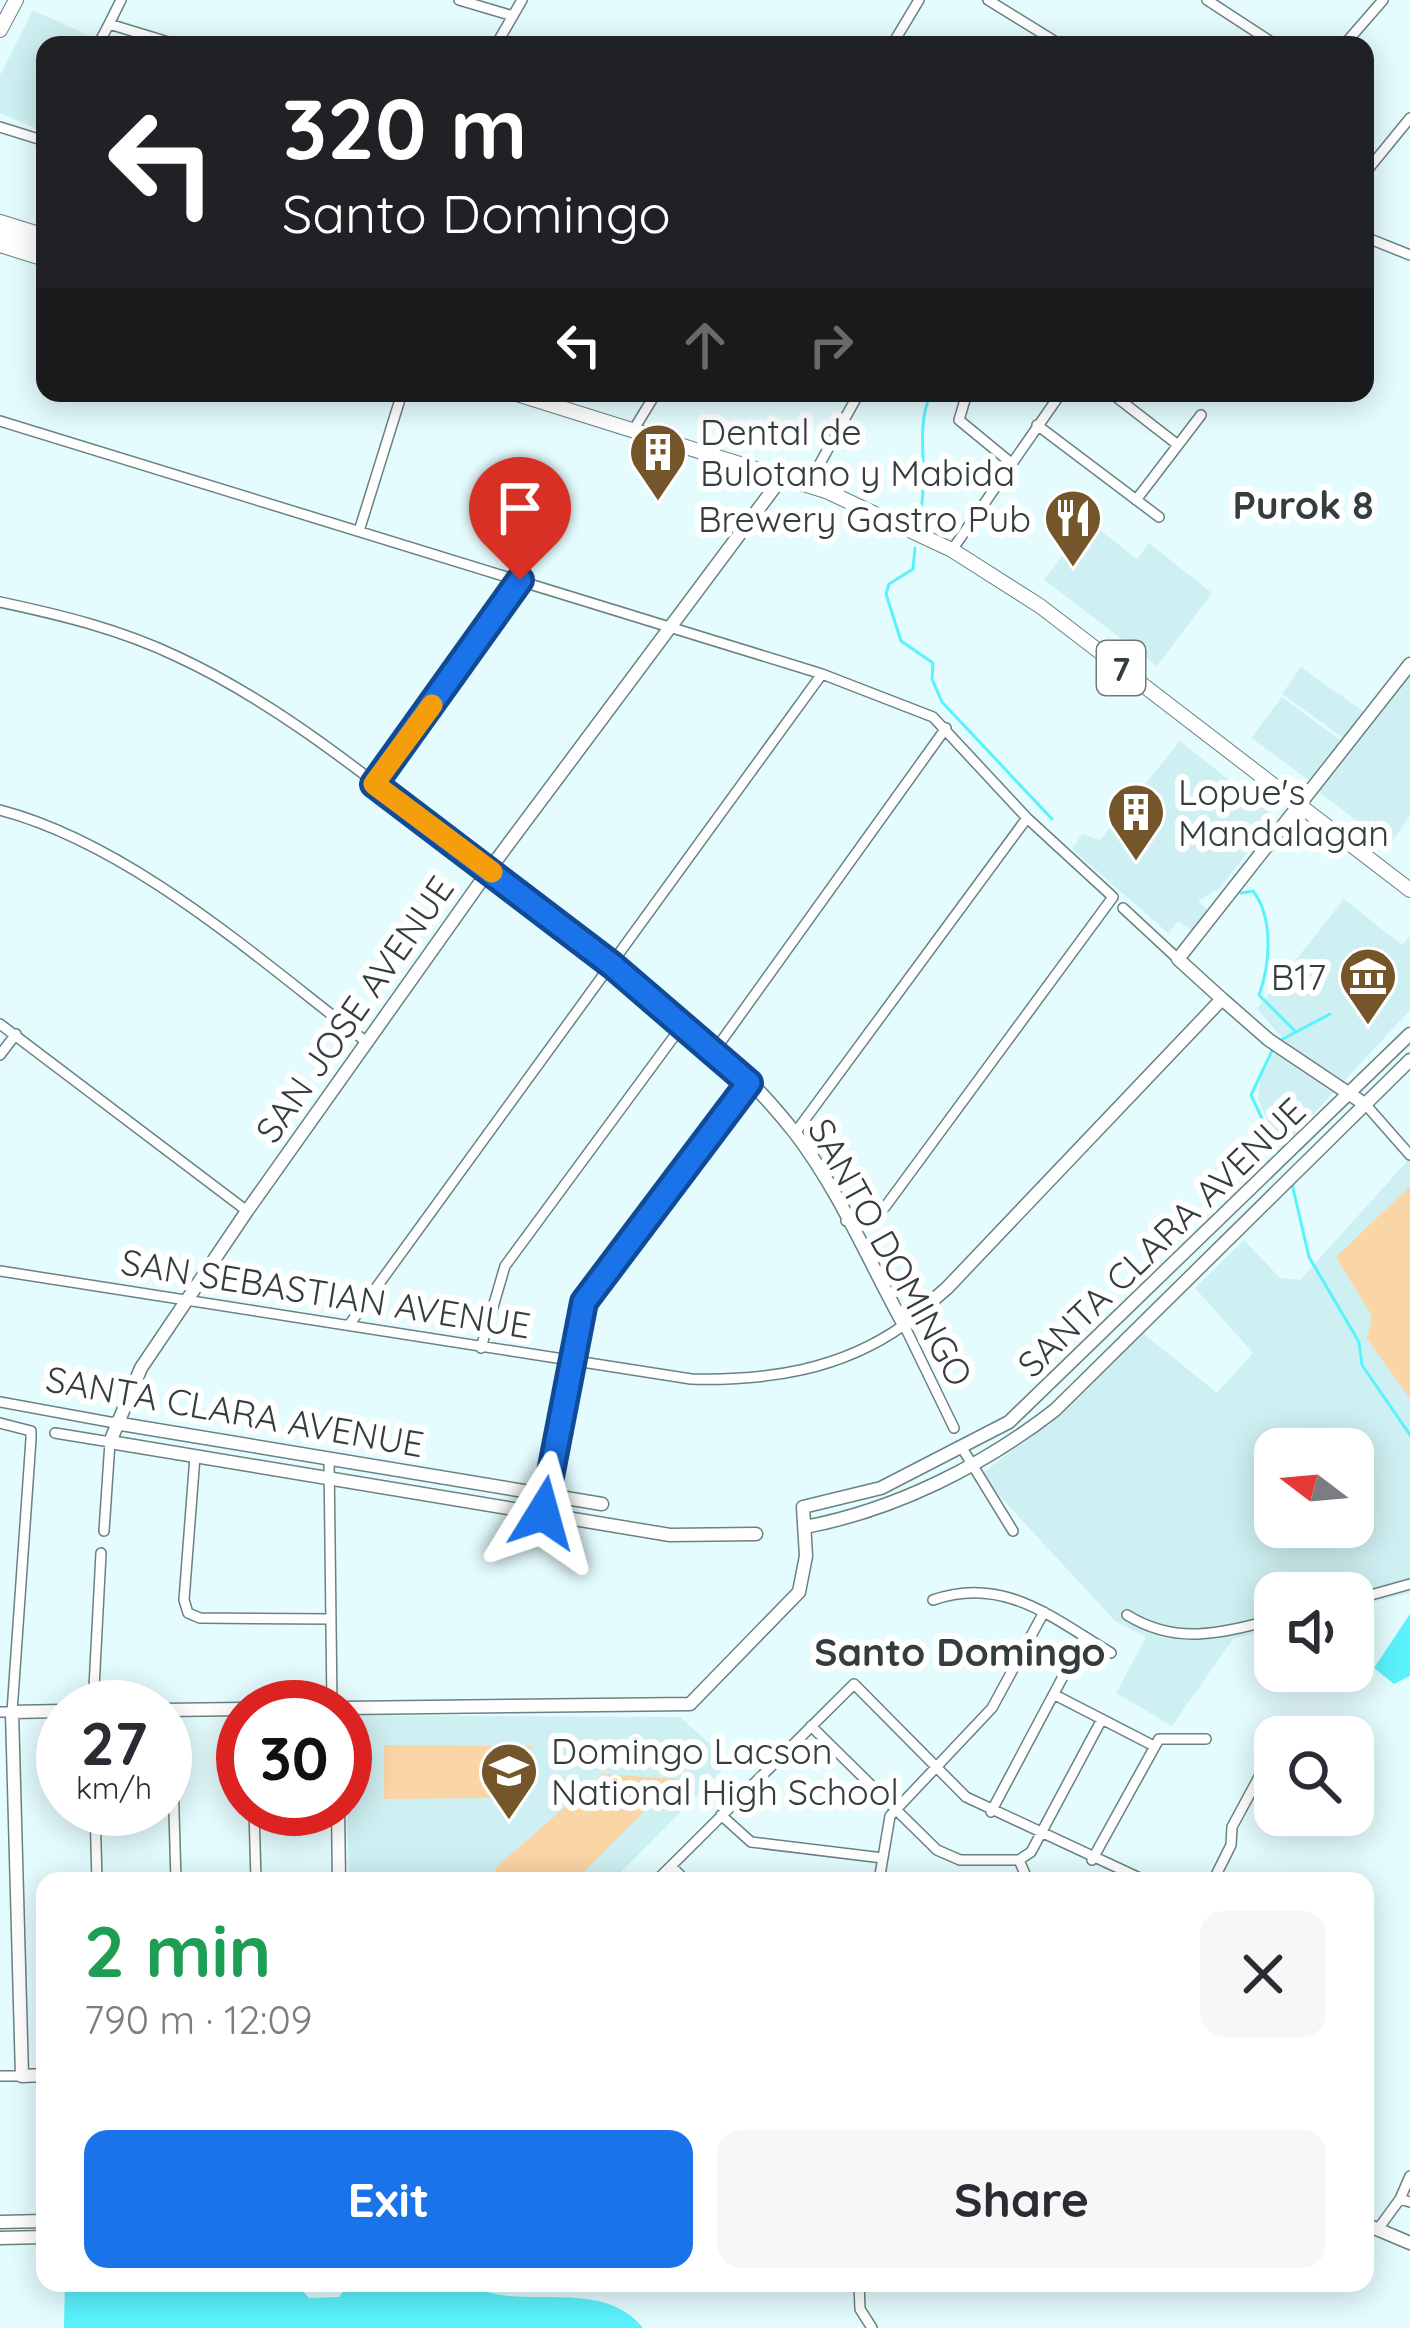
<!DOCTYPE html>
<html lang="en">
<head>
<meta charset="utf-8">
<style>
	:root { --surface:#fff; --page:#f7f7f7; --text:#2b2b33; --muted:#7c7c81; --accent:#1a73e8 }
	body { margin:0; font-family:Quicksand,sans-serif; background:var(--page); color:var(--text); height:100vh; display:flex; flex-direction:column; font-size:45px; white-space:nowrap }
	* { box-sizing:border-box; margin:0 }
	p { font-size:39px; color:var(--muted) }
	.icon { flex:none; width:66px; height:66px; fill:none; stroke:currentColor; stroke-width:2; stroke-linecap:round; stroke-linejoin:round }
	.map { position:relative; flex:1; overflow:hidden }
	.drawer { position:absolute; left:36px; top:1872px; width:1338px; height:420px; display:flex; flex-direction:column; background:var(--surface); border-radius:24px; box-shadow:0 6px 30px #0003 }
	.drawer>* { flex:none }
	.banner { position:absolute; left:36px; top:36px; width:1338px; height:366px; border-radius:24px; box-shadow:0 6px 30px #0003; background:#202124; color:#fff; overflow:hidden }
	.needle { width:78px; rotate:286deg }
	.buttons { position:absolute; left:1254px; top:1428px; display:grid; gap:24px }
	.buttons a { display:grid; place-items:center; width:120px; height:120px; border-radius:24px; background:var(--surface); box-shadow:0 6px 30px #0003; font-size:60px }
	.speed { position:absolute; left:36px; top:1680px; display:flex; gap:24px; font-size:60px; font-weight:700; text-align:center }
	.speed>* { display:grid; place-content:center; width:156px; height:156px; border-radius:50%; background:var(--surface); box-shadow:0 6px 30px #0003; line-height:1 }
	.speed small { font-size:30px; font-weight:400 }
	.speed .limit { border:18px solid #d22; background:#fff; color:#111 }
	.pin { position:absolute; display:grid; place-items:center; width:102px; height:102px; color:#fff; margin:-123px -51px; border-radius:50% 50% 50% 0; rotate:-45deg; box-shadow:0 0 12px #0007 }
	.pin .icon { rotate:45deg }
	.me { position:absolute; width:132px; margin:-66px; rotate:8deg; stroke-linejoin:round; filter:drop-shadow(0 0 9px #0008) }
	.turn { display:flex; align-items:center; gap:42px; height:252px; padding:0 48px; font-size:54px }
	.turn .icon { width:156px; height:156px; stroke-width:2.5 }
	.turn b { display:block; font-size:84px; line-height:102px }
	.lanes { display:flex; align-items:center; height:114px; padding:0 48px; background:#0003; justify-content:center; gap:60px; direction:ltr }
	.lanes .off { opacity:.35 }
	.round { display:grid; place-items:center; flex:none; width:126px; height:126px; border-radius:24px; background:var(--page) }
	.summary { display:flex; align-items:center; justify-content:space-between; height:204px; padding:0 48px }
	h1 { font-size:72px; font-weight:700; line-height:90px; color:#1e9e55 }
	.button { display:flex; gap:24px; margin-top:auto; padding:24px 48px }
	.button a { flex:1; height:138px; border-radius:24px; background:var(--accent); color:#fff; font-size:48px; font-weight:700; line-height:138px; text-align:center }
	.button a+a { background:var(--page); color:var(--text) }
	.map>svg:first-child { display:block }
	.built { fill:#cff0f2; fill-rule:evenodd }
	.green { fill:#fad5a6 }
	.water { fill:#5af2fd }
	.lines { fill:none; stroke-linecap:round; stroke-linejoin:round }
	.stream { stroke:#5af2fd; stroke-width:3 }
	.street-casing { stroke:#6b8182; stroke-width:12 }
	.secondary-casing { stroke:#6b8182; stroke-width:15 }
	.primary-casing { stroke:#6b8182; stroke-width:16 }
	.street { stroke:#fff; stroke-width:9 }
	.secondary { stroke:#fff; stroke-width:12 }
	.primary { stroke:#fff; stroke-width:14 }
	.route-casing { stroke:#114b97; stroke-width:30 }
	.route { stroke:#1a73e8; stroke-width:21 }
	.slow { stroke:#f59e0b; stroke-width:21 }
	.labels { text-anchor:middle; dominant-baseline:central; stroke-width:12; stroke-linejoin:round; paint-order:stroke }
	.shield { fill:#fff; stroke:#717879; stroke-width:3 }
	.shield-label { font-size:33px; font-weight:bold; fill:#343e3f }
	.poi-label { font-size:36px; fill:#343e3f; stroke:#fff; text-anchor:start }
	.street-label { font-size:36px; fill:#343e3f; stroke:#fff }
	.neighbourhood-label { font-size:39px; font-weight:bold; fill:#343e3f; stroke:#fff }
</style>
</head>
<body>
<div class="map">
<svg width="1410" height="2328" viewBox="0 0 1410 2328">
	<rect width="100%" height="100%" fill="#e4fcfe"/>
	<path class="built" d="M 33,10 L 96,39 L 93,45 L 45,45 L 45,132 L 0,113 L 0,75 Z
		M 1088,521 L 1137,559 L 1149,543 L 1212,593 L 1157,666 L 1044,580 Z
		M 1301,667 L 1364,712 L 1345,739 L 1282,694 Z
		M 1410,674 L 1410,815 L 1390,845 L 1318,792 Z
		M 1282,697 L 1341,741 L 1311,782 L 1251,738 Z
		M 1180,741 L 1275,817 L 1220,888 L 1198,901 L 1209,911 L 1192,931 L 1178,921 L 1168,933 L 1072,849 L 1082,834 L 1100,840 Z
		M 1344,899 L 1402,945 L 1410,936 L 1410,1010 L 1281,1149 L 1258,1100 L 1261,1076 L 1283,1039 L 1257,1009 Z
		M 1410,1158 L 1410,1593 L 1353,1607 L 1353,1593 L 1275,1593 L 1275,1628 L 1233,1639 L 1172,1726 L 1116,1693 L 1146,1637 L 1115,1621 L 980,1475 L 1055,1418 L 1143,1333 L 1217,1393 L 1253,1353 L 1195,1288 L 1244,1240 L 1280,1278 L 1300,1280 ZM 1275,1449 L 1353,1449 L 1353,1527 L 1275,1527 Z
		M 345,1715 L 680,1717 L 730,1762 L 612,1881 L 349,1881 Z"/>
	<path class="green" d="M 1410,1186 L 1410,1399 L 1367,1339 L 1372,1316 L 1336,1257 Z
		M 384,1745 L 533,1746 L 489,1798 L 384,1799 Z
		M 603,1774 L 676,1779 L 575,1881 L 499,1881 L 495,1868 Z"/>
	<path class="water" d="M 1410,1614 L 1410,1676 L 1394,1684 L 1374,1668 Z
		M 65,2283 L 267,2283 L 268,2289 L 299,2287 L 309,2298 L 339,2297 L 348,2285 L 469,2283 C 513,2315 600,2274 643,2328 L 64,2328 Z"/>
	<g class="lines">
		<path class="stream" d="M 921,509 C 929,467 914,432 931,393
			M 915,548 L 913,569 L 889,584 L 886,594 L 901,641 L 933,663 L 932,679 L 942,702 L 1052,819
			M 1241,893 L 1253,891 C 1274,918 1270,965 1259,995 L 1294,1030
			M 1279,1041 L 1330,1014
			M 1273,1049 L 1251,1095 L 1278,1153
			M 1292,1184 L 1309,1257 L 1359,1342 L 1362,1365 L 1410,1435"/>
		<defs>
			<path id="street" d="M 121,0 L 109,24 L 178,45
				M 459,0 L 513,16
				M 988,0 L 1061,45
				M 1207,0 L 1276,45
				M 98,45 L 109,24
				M 496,45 L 522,0
				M 892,45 L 919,0
				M 1344,45 L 1383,0
				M 0,127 L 45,141
				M 1365,173 L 1410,118
				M 1365,237 L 1410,255
				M 1365,312 L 1368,313
				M 967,393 L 959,420 L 1010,462
				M 1111,393 L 1178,445
				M 0,421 L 822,674 L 933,717 L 1027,818 L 1113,897 L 885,1207 L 846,1221
				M 1037,425 L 1159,517
				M 634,429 L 656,393
				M 808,485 L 859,393
				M 1136,500 L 1201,415
				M 359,531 L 402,393
				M 952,550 L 1061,393
				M 0,602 C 61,615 119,629 176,656 C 289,708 390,796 489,870
				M 374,784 L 520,581
				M 0,810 C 133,845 259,960 368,1043
				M 1123,908 L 1178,959
				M 0,1024 L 247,1211
				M 715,1050 L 946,728
				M 0,1055 L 16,1034
				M 1366,1105 L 1410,1155
				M 795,1133 L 1027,818
				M 0,1271 L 691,1379 C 767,1381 841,1370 904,1325 L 954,1428
				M 349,1325 L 822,674
				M 481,1348 L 505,1266 L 684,1023
				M 0,1402 L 115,1423
				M 0,1423 L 31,1431 L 31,1439 L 12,1712 L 0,1712
				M 55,1433 L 110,1442 L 104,1531
				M 962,1448 L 1013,1531
				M 195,1456 L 184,1600 L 188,1613 L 200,1618 L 331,1619
				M 329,1458 L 332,1707
				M 543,1513 L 584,1302 L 749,1083
				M 933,1600 C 1003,1575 1053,1618 1111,1653
				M 1353,1600 L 1410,1584
				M 1127,1615 C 1177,1646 1222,1633 1275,1619
				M 1055,1695 L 1154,1746
				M 93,1707 L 101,1553
				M 171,1710 L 176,1881
				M 811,1726 L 937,1850 L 960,1860 L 1019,1860 L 1031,1852 L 1102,1719
				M 95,1809 L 97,1881
				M 254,1809 L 256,1881
				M 991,1812 L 1084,1637
				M 721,1815 L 751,1842 L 883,1858
				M 1019,1860 L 1028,1881
				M 1092,1860 L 1159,1739 L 1206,1739
				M 671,1866 L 686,1881
				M 656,1881 L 854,1684 L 966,1797 L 1146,1881
				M 879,1881 L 890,1816 L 992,1708 L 1044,1612
				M 1213,1881 L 1231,1845 L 1232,1827 L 1267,1762
				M 0,2076 L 22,2076
				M 1400,2199 L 1410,2176
				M 1378,2229 L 1400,2199 L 1410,2202
				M 859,2283 L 860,2309 L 872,2328"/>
			<path id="secondary" d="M 489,870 C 594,951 713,1028 795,1133 C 839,1190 869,1262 904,1325 L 947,1288 L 1222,999 L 1269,1040 L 1366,1105
				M 1222,999 L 1178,959 L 1410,664
				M 115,1423 L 602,1504
				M 805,1527 C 895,1510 983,1466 1055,1410 L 1410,1060
				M 756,1534 L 670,1535 L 110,1442 L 141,1368 L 247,1211 L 489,870 L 783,476
				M 345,1708 L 690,1704 L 799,1592 L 806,1556 L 803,1507 L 881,1488 L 1009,1422 L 1410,1034
				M 165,1710 L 243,1709
				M 338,1809 L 339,1881
				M 45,2075 L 22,2076 L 12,1712 L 63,1711
				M 0,2222 L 45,2221
				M 1365,2224 L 1410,2243
				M 0,2238 L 45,2237"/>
			<path id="primary" d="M 0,30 L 16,0
				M 0,222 L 45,236
				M 0,233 L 45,247
				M 0,245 L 45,259
				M 514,393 L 826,491 L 952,550 L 1040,606 L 1410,890"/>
		</defs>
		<use href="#street" class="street-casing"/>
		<use href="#secondary" class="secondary-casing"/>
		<use href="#primary" class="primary-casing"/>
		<use href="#street" class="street"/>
		<use href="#secondary" class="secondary"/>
		<use href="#primary" class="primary"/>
	</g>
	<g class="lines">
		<defs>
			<path id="route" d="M 520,580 L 374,784 L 612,965 L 749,1083 L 584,1302 L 543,1513"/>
		</defs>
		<use href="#route" class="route-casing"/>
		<use href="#route" class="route"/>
		<path class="slow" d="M 432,705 L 374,784 L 492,872"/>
	</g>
	<defs>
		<symbol id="building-pin" viewBox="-11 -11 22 30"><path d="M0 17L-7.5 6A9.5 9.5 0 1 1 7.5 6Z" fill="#75562b" stroke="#fff"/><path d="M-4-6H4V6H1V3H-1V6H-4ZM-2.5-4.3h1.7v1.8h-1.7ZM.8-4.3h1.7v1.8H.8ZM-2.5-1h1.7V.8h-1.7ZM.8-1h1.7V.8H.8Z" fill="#fff"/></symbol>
		<symbol id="restaurant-pin" viewBox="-11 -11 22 30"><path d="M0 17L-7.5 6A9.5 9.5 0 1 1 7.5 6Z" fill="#75562b" stroke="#fff"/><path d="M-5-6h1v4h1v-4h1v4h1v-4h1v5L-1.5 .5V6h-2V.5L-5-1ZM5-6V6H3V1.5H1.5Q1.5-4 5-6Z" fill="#fff"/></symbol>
		<symbol id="museum-pin" viewBox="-11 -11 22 30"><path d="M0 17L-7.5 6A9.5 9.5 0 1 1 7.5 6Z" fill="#75562b" stroke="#fff"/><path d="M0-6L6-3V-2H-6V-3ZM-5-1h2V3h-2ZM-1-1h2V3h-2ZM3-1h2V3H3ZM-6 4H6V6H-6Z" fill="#fff"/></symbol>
		<symbol id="school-pin" viewBox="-11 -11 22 30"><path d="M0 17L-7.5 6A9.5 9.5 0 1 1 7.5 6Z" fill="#75562b" stroke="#fff"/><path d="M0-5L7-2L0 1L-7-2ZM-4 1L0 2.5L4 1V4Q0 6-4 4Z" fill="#fff"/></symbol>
	</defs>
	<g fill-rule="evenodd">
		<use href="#building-pin" x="625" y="419" width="66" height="90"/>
		<use href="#restaurant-pin" x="1040" y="485" width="66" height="90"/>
		<use href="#building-pin" x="1103" y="779" width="66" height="90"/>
		<use href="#museum-pin" x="1335" y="943" width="66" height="90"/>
		<use href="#school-pin" x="476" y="1738" width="66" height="90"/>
	</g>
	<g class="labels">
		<rect class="shield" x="1097" y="641" width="48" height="54" rx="9"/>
		<g class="shield-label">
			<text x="1121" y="668">7</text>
		</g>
		<g class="poi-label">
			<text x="700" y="431">Dental de<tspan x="700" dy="41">Bulotano y Mabida</tspan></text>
			<text x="1031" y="518" text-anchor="end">Brewery Gastro Pub</text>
			<text x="1178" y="791">Lopue's<tspan x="1178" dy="41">Mandalagan</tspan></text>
			<text x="1326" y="976" text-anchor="end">B17</text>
			<text x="551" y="1750">Domingo Lacson<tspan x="551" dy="41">National High School</tspan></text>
		</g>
		<g class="street-label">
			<text transform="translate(354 1009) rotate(-55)">SAN JOSE AVENUE</text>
			<text transform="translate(1161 1237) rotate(-44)">SANTA CLARA AVENUE</text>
			<text transform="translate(891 1252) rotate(61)">SANTO DOMINGO</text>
			<text transform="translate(326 1293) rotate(9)">SAN SEBASTIAN AVENUE</text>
			<text transform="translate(235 1411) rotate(10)">SANTA CLARA AVENUE</text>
		</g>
		<g class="neighbourhood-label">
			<text x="1303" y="504">Purok 8</text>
			<text x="960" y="1651">Santo Domingo</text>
		</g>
	</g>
</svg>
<div class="buttons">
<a><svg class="needle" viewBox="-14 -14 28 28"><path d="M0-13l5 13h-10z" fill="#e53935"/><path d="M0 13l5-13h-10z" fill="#7c7c81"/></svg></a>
<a><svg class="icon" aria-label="sound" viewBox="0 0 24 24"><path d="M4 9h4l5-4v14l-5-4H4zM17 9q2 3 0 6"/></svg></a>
<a><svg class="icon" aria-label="search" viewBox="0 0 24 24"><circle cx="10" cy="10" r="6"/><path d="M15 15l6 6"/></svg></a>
</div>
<div class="speed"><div>27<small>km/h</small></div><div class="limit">30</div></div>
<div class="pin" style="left:520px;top:580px;background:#d93025"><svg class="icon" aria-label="arrive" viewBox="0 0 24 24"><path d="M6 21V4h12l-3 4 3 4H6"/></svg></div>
<svg class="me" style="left:543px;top:1513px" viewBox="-20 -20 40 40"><path d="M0-17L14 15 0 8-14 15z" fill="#1a73e8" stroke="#fff" stroke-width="4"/></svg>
<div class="banner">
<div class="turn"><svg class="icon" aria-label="left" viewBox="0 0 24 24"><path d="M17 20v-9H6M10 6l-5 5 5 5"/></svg><div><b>320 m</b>Santo Domingo</div></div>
<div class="lanes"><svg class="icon" aria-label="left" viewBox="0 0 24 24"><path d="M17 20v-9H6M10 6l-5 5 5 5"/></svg><svg class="icon off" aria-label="ahead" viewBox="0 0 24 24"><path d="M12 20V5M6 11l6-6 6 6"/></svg><svg class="icon off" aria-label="right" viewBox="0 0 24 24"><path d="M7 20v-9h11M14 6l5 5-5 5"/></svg></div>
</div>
<section class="drawer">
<div class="summary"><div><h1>2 min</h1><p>790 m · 12:09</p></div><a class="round"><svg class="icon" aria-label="close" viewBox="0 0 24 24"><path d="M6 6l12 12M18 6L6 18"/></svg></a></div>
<div class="button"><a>Exit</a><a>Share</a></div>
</section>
</div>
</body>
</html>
